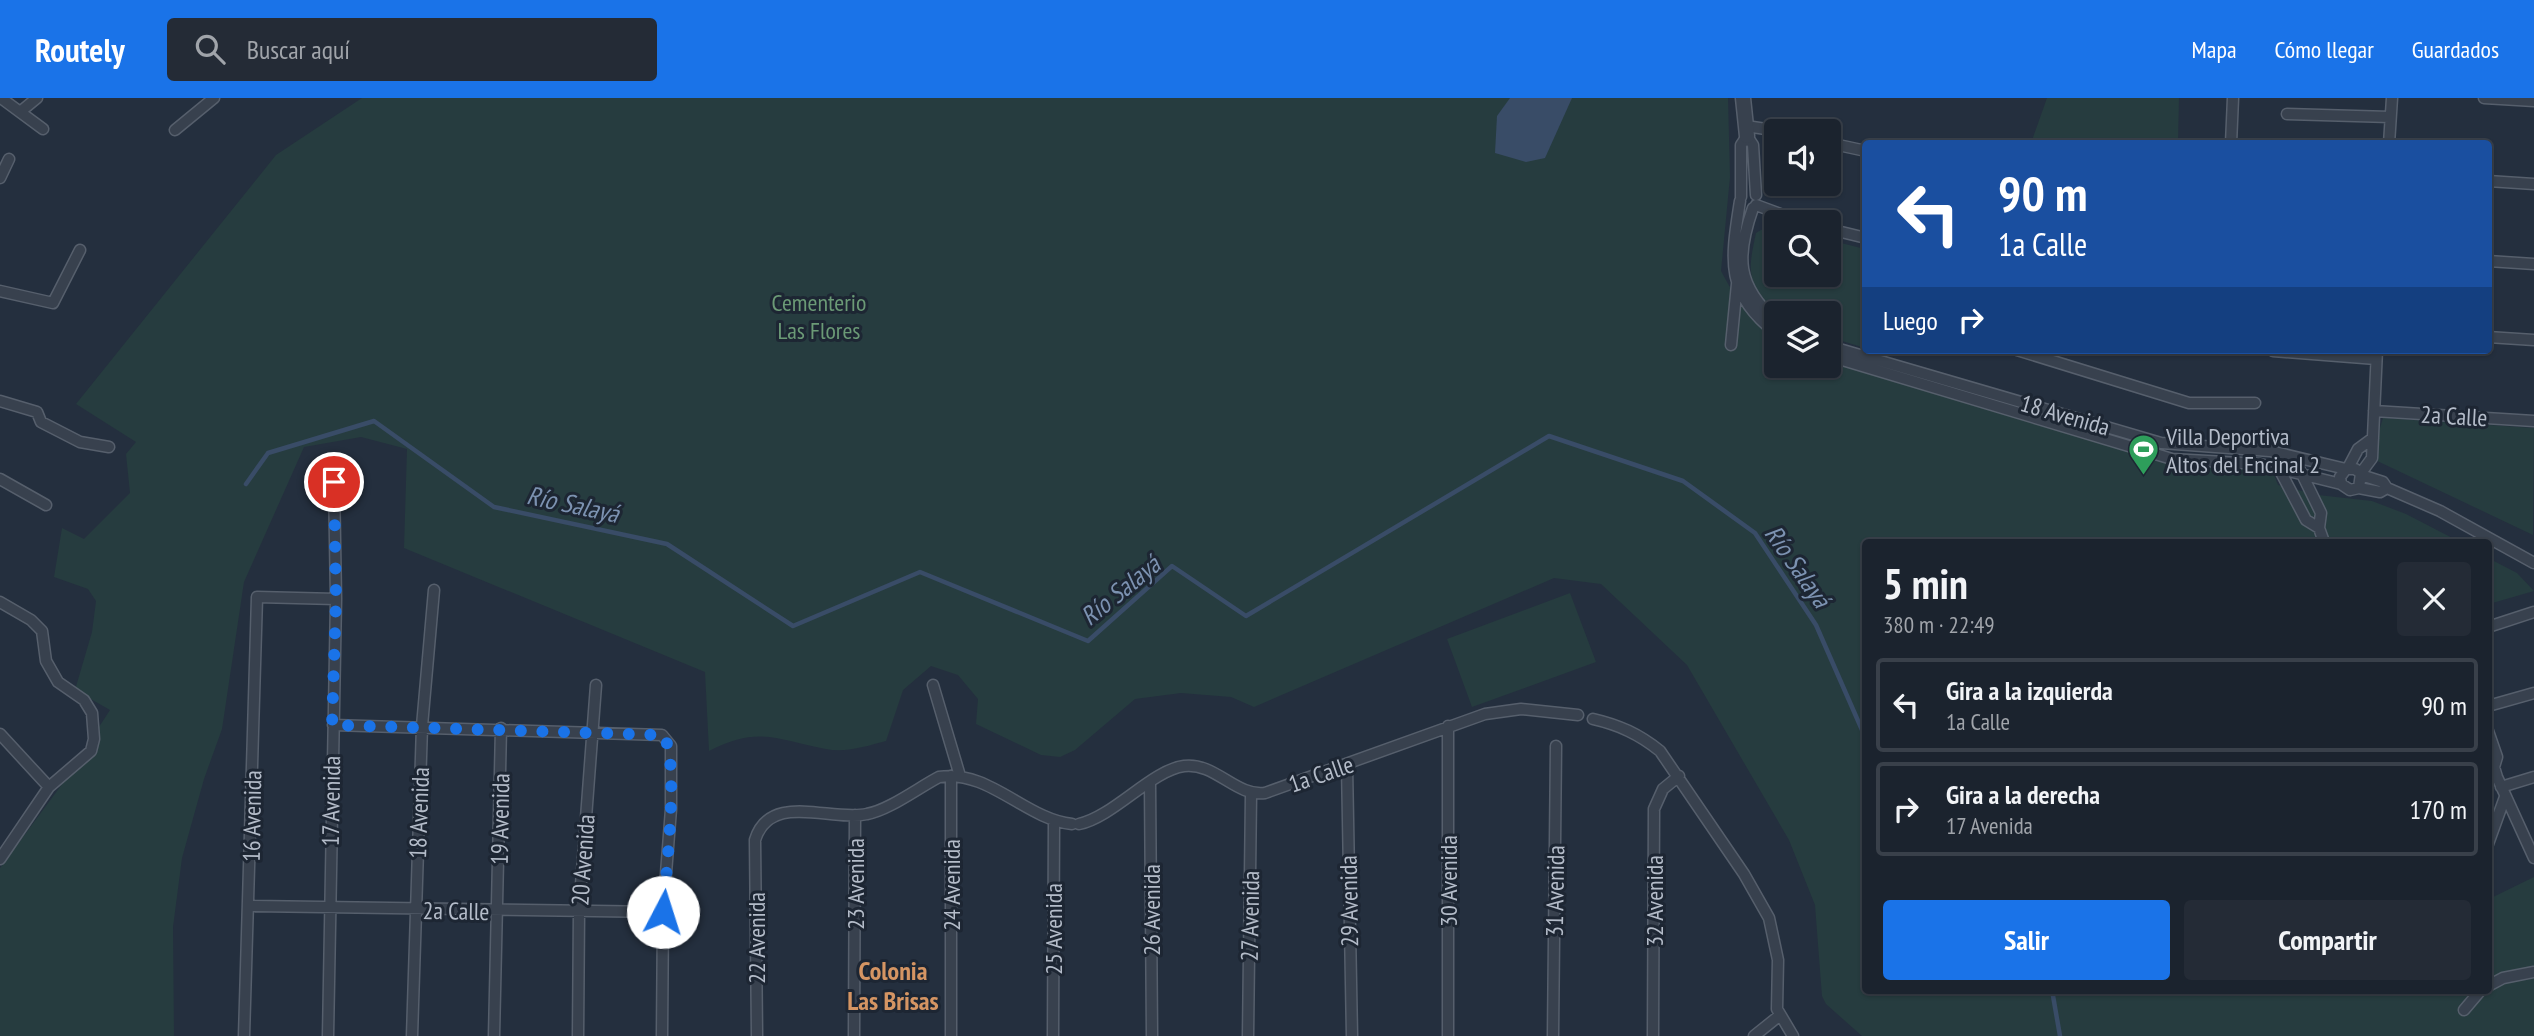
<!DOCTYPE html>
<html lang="es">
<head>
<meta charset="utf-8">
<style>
	:root { --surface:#1b232e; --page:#242b36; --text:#f1f3f6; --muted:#a0a4aa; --line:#39404a; --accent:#1a73e8 }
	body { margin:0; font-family:"PT Sans Narrow",sans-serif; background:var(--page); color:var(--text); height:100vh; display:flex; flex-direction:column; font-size:26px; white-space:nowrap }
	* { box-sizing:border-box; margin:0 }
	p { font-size:23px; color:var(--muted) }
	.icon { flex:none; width:38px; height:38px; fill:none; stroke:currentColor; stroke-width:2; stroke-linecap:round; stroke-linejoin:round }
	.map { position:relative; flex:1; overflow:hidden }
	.drawer { position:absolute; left:1862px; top:441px; width:630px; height:455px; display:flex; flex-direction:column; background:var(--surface); border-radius:7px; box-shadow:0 2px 5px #0004,0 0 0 2px var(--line) }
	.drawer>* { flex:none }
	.guide { position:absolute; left:1862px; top:42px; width:630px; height:214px; border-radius:7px; box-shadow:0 2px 5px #0004,0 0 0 2px var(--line); background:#1a4fa0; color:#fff; overflow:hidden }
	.controls { position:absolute; left:1764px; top:21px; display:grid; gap:14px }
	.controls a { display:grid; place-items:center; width:77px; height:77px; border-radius:7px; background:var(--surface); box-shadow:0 2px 5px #0004,0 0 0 2px var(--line); font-size:35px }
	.pin { position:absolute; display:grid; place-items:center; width:60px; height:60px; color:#fff; margin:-30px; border:4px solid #fff; border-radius:50%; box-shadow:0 2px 7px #0007 }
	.me { position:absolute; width:77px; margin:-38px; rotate:5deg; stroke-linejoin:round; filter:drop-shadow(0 0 5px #0008) }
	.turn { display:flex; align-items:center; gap:24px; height:147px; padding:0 21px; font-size:32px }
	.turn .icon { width:91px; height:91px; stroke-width:2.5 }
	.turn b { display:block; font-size:49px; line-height:60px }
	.then { display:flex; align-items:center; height:66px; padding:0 21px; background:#0003; gap:14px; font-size:26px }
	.round { display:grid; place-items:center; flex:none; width:74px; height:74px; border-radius:7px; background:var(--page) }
	.head { display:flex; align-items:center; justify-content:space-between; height:119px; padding:0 21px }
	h1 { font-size:42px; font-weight:800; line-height:52px }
	.cta { display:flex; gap:14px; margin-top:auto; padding:14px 21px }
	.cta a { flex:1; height:80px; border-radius:7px; background:var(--accent); color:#fff; font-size:28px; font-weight:800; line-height:80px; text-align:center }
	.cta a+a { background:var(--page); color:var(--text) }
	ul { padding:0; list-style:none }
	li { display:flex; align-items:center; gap:21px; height:94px; margin:0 14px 10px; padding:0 7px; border:4px solid var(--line); border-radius:7px }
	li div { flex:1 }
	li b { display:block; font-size:26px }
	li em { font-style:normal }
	header { display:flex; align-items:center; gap:42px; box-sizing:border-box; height:98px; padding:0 35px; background:var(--accent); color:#fff }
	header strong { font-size:33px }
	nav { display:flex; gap:38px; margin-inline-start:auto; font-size:24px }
	.search { width:490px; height:63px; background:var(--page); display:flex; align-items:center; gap:18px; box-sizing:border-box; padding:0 24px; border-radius:7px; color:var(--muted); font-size:26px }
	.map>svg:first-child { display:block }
	.green { fill:#263c3f }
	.water { fill:#394c67 }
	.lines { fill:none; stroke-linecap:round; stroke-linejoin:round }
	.stream { stroke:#394c67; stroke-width:4.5 }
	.minor-casing { stroke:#565f6c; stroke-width:13 }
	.tertiary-casing { stroke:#565f6c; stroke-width:17 }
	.minor { stroke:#38414e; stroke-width:10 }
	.tertiary { stroke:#38414e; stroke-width:14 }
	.route { stroke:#1a73e8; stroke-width:12; stroke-dasharray:0 21.6 }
	.labels { text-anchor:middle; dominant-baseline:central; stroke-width:6; stroke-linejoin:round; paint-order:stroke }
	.park-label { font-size:24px; fill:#6b9a76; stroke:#1d2633 }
	.street-label { font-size:24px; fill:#b4bcc9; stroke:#1d2633 }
	.poi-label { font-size:24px; fill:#b4bcc9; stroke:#1d2633; text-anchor:start }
	.water-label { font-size:26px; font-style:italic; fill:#7c92b1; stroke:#1d2633 }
	.neighbourhood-label { font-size:26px; font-weight:bold; fill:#d59563; stroke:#1d2633 }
</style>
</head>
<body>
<header>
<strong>Routely</strong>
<div class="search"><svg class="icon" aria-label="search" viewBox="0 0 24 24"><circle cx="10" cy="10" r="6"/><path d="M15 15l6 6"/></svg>Buscar aquí</div>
<nav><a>Mapa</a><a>Cómo llegar</a><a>Guardados</a></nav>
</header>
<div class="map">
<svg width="2534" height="938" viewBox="0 0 2534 938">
	<rect width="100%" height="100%" fill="#242f3e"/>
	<path class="green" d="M 362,0 L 1728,0 L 1730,79 L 1721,173 L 1738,204 L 1767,234 L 1776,238 L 1776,268 L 1829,268 L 1829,258 L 2178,366 L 2272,372 L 2278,387 L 2318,397 L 2372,403 L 2406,416 L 2460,444 L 1866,444 L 1866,892 L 2488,892 L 2489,801 L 2534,779 L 2534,938 L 1862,938 L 1826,906 L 1822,898 L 1815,807 L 1789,742 L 1687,567 L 1601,486 L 1554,480 L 1254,609 L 1231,599 L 1181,595 L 1135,601 L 1075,652 L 1060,659 L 1041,657 L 976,626 L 978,601 L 958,577 L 931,568 L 903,592 L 886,643 C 867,648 846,655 826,651 C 777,642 759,627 709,653 L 705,574 L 404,450 L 407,351 L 361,339 L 304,349 L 244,484 L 222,631 L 204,681 L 182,760 L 173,829 L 174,938 L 0,938 L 0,770 L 60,689 L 110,612 L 75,592 L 92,534 L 96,503 L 88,491 L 54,479 L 62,430 L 84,441 L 130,395 L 126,356 L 136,344 L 76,306 L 276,57 Z
		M 2047,0 L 2179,0 L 2178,45 L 2031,45 Z
		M 1771,126 L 1776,128 L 1776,177 L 1829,177 L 1829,142 L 1865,151 L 1865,250 L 1829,239 L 1829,215 L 1777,215 C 1747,185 1747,176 1756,135 Z
		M 2383,320 L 2534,330 L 2533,437 L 2371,360 Z
		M 2488,460 L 2517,475 L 2534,493 L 2489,506 Z
		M 1570,495 L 1596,564 L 1472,609 L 1447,541 Z"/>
	<path class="water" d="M 1510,0 L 1572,0 L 1545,60 L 1526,64 L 1495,55 L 1497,18 Z"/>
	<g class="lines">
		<path class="stream" d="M 246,386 L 268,355 L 374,323 L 494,409 L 667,446 L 793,528 L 920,474 L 1088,543 L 1172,468 L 1246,518 L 1549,338 L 1683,383 L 1755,435 L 1816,527 L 1866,641
			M 2052,892 L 2060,938"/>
		<defs>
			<path id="minor" d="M 1,0 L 43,31
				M 2484,0 L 2534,3
				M 20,14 L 37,0
				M 2287,16 L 2390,19
				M 1746,28 L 1779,33
				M 175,32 L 214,0
				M 1829,45 L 1866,53
				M 2231,46 L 2233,0
				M 2389,46 L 2392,0
				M 0,80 L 9,61
				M 2488,83 L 2534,86
				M 1741,99 L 1741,47 L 1747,38 L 1753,47 L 1756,97
				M 1740,103 C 1731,161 1724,195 1776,235
				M 1756,107 L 1802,124
				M 1753,110 C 1736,158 1736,187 1776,223
				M 1829,131 L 1866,140
				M 2488,163 L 2534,166
				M 0,193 L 53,205 L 80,152
				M 2488,239 L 2534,242
				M 1731,247 L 1737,186
				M 1829,248 L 2161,345 L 2270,353 L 2346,371
				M 2017,252 L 2189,305 L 2255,305
				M 2273,253 L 2376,261
				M 1829,258 L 2172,361 L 2260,366 L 2341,386 L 2350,392 L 2359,390 L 2361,375 L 2355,371 L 2346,371 L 2340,379 L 2341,386
				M 0,303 L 37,314 L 41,324 L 80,344 L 109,349
				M 2374,313 L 2534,323
				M 2276,365 L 2306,422 L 2319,430
				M 2348,370 L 2358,351 L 2373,340
				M 2300,372 L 2321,415 L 2319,430 L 2324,444
				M 2361,375 L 2372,360 L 2377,252
				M 0,381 L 46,407
				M 2359,390 L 2380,394 L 2387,390 L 2383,384 L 2361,377
				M 2387,390 L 2440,413 L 2534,465
				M 0,504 L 31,522 L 42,533 L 46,563 L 58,584 L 84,602 L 92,615 L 94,641 L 91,653 L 49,689 L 0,761
				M 2488,529 L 2534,514
				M 933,587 L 960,678
				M 2488,608 L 2534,595
				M 1593,621 C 1619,627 1639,636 1660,653 L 1744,776 L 1769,820 L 1778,862 L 1777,911 L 1793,938
				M 333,627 L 662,637 L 671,648 L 671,711 L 663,814 L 662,938
				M 2488,633 L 2497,659 L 2494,669 L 2497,679 L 2534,760
				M 0,636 L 49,689
				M 1347,668 L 1352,938
				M 951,678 L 951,938
				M 1150,686 L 1152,938
				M 2501,689 L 2534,679
				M 1079,726 C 1113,719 1152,672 1184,668 C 1215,664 1236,699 1265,695 L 1485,616 L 1521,611 L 1578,617
				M 2488,746 L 2505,699
				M 250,808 L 663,814
				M 2488,888 L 2503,880 L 2534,874
				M 2464,912 L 2481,892
				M 244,938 L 257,499 L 336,501
				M 328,938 L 336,501 L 334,384
				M 412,938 L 422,628 L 434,492
				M 494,938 L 501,630
				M 578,938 L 579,813 L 596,587
				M 757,938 L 755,742 C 770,693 831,724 867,716 C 889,712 918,690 939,679 C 989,671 1025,721 1072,726
				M 854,938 L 855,717
				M 1053,938 L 1054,724
				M 1248,938 L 1251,697
				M 1448,938 L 1448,628
				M 1553,938 L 1556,648
				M 1653,938 L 1654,711 L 1663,691 L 1679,678
				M 1754,938 L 1779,918"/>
			<path id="tertiary" d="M 1743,0 L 1747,38"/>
		</defs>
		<use href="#minor" class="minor-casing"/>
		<use href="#tertiary" class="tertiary-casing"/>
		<use href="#minor" class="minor"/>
		<use href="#tertiary" class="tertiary"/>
	</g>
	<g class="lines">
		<path class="route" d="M 334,384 L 336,501 L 332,627 L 662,637 C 681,652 665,785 663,814"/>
	</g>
	<defs>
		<symbol id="stadium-pin" viewBox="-11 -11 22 30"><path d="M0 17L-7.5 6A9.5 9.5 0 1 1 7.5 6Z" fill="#2e9e5b" stroke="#1d2633"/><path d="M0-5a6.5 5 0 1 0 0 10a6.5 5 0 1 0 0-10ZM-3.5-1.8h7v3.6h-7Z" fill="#fff"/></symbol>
	</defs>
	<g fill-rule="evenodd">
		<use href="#stadium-pin" x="2126" y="334" width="35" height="47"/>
	</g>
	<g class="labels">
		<g class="park-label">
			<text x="819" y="204">Cementerio<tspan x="819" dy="28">Las Flores</tspan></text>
		</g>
		<g class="street-label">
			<text transform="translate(2065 317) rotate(16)">18 Avenida</text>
			<text transform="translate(2454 318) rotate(3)">2a Calle</text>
			<text transform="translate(1321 676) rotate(-19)">1a Calle</text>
			<text transform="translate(331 703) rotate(-89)">17 Avenida</text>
			<text transform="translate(419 715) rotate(-88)">18 Avenida</text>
			<text transform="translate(252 718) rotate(-89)">16 Avenida</text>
			<text transform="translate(500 721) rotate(-89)">19 Avenida</text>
			<text transform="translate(583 762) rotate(-86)">20 Avenida</text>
			<text transform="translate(1448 783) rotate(-90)">30 Avenida</text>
			<text transform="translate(855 786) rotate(-90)">23 Avenida</text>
			<text transform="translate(951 787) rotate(-90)">24 Avenida</text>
			<text transform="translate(1555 793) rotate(-89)">31 Avenida</text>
			<text transform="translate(1349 803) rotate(-91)">29 Avenida</text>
			<text transform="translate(1654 803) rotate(-90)">32 Avenida</text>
			<text transform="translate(1151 812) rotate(-90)">26 Avenida</text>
			<text transform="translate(456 813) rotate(1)">2a Calle</text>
			<text transform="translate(1250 818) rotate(-89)">27 Avenida</text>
			<text transform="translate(1053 831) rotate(-90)">25 Avenida</text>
			<text transform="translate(756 840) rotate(-90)">22 Avenida</text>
		</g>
		<g class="poi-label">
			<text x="2166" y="338">Villa Deportiva<tspan x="2166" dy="28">Altos del Encinal 2</tspan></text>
		</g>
		<g class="water-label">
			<text transform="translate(573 406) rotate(12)">Río Salayá</text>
			<text transform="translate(1798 468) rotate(55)">Río Salayá</text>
			<text transform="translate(1120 492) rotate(-39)">Río Salayá</text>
		</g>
		<g class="neighbourhood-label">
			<text x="893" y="872">Colonia<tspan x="893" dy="30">Las Brisas</tspan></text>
		</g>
	</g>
</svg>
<div class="controls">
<a><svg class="icon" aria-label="sound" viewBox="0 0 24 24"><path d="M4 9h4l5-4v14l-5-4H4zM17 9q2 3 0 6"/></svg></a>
<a><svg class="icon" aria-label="search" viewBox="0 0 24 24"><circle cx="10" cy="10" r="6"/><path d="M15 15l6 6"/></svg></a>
<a><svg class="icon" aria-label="layers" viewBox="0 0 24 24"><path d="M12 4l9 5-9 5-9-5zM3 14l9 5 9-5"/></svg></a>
</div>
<div class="pin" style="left:334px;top:384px;background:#d93025"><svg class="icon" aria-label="arrive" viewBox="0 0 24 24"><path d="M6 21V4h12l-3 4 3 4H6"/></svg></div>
<svg class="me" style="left:663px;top:814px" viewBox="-20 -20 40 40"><circle r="19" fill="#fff"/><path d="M0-13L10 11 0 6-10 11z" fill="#1a73e8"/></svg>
<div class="guide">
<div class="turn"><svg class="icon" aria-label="left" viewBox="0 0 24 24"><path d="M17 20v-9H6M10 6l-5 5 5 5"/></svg><div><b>90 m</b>1a Calle</div></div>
<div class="then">Luego<svg class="icon" aria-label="right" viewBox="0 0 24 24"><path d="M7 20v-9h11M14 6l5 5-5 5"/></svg></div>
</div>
<section class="drawer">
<div class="head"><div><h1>5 min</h1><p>380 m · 22:49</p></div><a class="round"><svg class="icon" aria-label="close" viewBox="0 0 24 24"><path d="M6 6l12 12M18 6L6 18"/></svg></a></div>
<ul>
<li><svg class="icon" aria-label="left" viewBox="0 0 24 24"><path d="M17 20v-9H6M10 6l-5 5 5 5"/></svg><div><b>Gira a la izquierda</b><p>1a Calle</p></div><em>90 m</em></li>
<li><svg class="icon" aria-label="right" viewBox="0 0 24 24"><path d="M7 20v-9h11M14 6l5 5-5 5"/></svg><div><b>Gira a la derecha</b><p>17 Avenida</p></div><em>170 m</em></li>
</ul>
<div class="cta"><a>Salir</a><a>Compartir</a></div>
</section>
</div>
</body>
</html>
